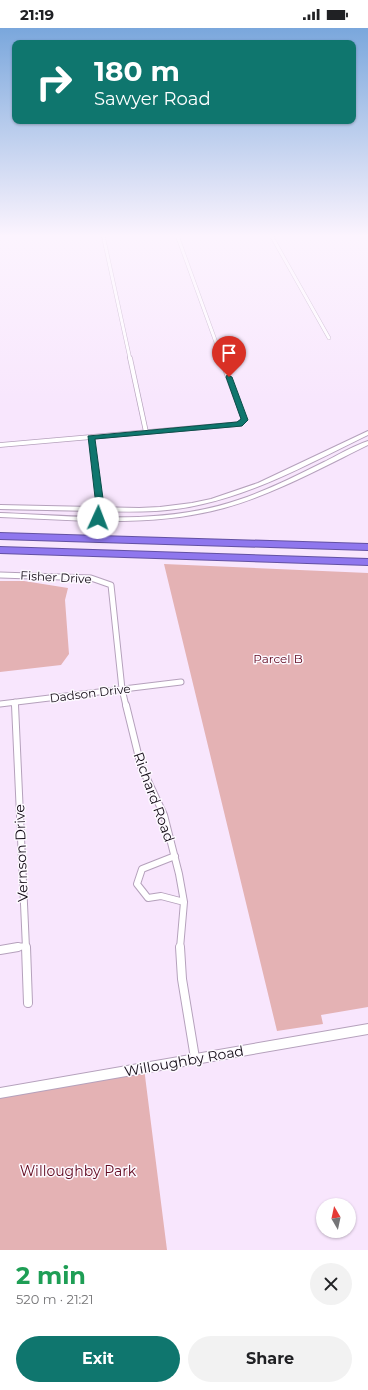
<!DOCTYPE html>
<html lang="en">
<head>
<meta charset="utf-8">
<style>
	:root { --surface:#fff; --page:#f2f2f2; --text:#202124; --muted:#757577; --accent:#0f766e }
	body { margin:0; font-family:Montserrat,sans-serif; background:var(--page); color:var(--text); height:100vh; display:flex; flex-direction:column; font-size:15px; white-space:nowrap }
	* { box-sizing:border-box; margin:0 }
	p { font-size:13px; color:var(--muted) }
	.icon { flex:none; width:22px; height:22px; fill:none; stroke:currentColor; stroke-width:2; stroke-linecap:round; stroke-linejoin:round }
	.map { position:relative; height:1222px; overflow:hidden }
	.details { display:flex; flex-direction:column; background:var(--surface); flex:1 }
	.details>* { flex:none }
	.banner { position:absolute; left:12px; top:12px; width:344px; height:84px; border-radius:8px; box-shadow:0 1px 3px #0004; background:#0f766e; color:#fff; overflow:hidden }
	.needle { width:26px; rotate:351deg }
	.buttons { position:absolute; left:316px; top:1170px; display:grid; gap:8px }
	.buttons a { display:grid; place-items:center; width:40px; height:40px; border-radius:50%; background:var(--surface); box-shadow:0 1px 3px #0004; font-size:20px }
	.pin { position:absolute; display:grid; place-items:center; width:34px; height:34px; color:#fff; margin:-41px -17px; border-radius:50% 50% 50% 0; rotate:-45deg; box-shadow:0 0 4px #0007 }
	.pin .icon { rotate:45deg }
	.me { position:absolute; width:44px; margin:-22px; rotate:2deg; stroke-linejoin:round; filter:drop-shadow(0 0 3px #0008) }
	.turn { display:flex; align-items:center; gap:14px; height:84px; padding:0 16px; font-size:18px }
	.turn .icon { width:52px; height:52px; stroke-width:2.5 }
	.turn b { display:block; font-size:28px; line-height:34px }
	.round { display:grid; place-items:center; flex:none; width:42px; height:42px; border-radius:21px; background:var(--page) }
	.headline { display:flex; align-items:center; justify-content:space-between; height:68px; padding:0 16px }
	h1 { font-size:24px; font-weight:700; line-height:30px; color:#1e9e55 }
	.cta { display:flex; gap:8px; margin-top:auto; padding:8px 16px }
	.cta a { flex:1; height:46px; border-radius:24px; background:var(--accent); color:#fff; font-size:16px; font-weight:700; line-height:46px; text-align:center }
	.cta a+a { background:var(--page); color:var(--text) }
	.status { display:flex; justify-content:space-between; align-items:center; height:28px; padding:0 20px; background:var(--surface); direction:ltr }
	.status svg { height:11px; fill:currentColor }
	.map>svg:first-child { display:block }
	.green { fill:#e4b2b4 }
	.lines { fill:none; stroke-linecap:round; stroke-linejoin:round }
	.street-far4-casing { stroke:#b5a1bc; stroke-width:4 }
	.street-far3-casing { stroke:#b5a1bc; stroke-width:5.5 }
	.street-far2-casing { stroke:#b5a1bc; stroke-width:7 }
	.street-far1-casing { stroke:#b5a1bc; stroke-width:8 }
	.street-casing { stroke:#b5a1bc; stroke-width:10 }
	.secondary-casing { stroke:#b5a1bc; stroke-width:2 }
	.highway-casing { stroke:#6351a2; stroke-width:2 }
	.street-far4 { stroke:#fff; stroke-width:3 }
	.street-far3 { stroke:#fff; stroke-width:4 }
	.street-far2 { stroke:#fff; stroke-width:5 }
	.street-far1 { stroke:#fff; stroke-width:6 }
	.street { stroke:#fff; stroke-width:8 }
	.secondary { fill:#fff; fill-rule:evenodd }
	.highway { fill:#8f77ee; fill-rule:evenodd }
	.route { fill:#0f766e; stroke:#0a4d48 }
	.labels { text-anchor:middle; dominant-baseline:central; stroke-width:3; stroke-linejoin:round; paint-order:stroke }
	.street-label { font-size:12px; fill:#110a14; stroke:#fdf9ff }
	.park-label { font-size:12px; fill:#60081e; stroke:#fdf9ff }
	.near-street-label { font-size:14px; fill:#110a14; stroke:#fdf9ff }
	.near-park-label { font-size:14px; fill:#60081e; stroke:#fdf9ff }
</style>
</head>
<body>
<div class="status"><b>21:19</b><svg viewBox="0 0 49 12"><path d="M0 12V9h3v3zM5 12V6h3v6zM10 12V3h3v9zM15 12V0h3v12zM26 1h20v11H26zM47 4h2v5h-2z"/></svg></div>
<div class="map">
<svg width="368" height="1222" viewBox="0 0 368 1222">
	<rect width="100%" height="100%" fill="#f8e6fd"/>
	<path class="green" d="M 164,536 L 368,545 L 368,979 L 321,987 L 323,996 L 277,1003 Z
		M 0,553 L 24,553 L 68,560 L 65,572 L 69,626 L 61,637 L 0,644 Z
		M 144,1040 L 167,1222 L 0,1222 L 0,1065 Z"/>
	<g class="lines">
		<defs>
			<path id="street-far4" d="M 103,207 L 130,331
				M 177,207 L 222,331
				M 271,207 L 329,310"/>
			<path id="street-far3" d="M 130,330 L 146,404
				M 91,409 L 100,478 L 99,485
				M 0,417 L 239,396 L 244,392 L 221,330"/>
			<path id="street-far2" d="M 98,490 L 99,484
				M 0,547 L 91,550 L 111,557 L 122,661 L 126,678
				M 15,674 L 15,678
				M 0,676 L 181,654"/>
			<path id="street-far1" d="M 15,677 L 26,920
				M 126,677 L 141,738 L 164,787 L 179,846 L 184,874 L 180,920
				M 175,828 L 142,841 L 137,856 L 148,870 L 161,868 L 184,874
				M 12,920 L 25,918"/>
			<path id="street" d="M 26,919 L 28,975
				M 180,919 L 182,951 L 195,1030
				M 0,922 L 18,919"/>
			<path id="secondary" d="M 368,403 L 368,407 C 314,433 261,463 203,476 C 167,485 131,484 94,483 C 63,482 31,482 0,481 L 0,477 L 139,480 L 160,479 L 192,475 L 211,471 L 258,455 Z
				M 368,413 L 368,417 C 321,440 274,466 224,480 C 151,500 74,492 0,489 L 0,485 C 79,488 162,498 238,472 C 268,462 296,448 324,434 C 338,427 353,418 368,413 Z
				M 368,996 L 368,1006 L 0,1070 L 0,1060 Z"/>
			<path id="highway" d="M 0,505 L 368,516 L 368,522 L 0,511 Z
				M 0,519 L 368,531 L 368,537 L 0,525 Z"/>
		</defs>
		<use href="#street-far4" class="street-far4-casing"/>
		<use href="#street-far3" class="street-far3-casing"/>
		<use href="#street-far2" class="street-far2-casing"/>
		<use href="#street-far1" class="street-far1-casing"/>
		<use href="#street" class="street-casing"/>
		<use href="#secondary" class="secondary-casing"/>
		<use href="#highway" class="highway-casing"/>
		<use href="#street-far4" class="street-far4"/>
		<use href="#street-far3" class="street-far3"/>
		<use href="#street-far2" class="street-far2"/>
		<use href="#street-far1" class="street-far1"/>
		<use href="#street" class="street"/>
		<use href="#secondary" class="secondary"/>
		<use href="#highway" class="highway"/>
	</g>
	<linearGradient id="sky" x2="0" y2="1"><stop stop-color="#7aa7dc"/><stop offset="0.55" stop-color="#fcf4fe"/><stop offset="1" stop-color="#fcf4fe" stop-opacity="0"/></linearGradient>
	<rect width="368" height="378" fill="url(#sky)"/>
	<path class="route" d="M 227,347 L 232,349 L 248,392 L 242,398 L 95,411 L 104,478 L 102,490 L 98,493 L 95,492 L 94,490 L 96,478 L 88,408 L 237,394 L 241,391 L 226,349 Z"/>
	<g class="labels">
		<g class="street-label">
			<text transform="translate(56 549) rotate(3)">Fisher Drive</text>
			<text transform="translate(90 665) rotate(-7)">Dadson Drive</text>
		</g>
		<g class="park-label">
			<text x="278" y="630">Parcel B</text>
		</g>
		<g class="near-street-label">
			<text transform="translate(154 769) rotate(70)">Richard Road</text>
			<text transform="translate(21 825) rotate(-92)">Vernson Drive</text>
			<text transform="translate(184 1033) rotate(-10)">Willoughby Road</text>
		</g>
		<g class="near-park-label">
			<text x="78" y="1143">Willoughby Park</text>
		</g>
	</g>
</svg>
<div class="buttons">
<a><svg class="needle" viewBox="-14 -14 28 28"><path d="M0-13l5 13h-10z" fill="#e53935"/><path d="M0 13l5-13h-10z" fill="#757577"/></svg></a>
</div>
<div class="pin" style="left:229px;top:349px;background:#d93025"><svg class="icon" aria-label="arrive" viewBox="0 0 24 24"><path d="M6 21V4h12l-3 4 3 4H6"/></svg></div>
<svg class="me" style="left:98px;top:490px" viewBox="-20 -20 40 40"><circle r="19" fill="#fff"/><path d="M0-13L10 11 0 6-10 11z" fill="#0f766e"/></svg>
<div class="banner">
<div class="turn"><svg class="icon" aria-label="right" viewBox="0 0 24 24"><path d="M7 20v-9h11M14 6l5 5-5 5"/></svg><div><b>180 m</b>Sawyer Road</div></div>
</div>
</div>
<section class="details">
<div class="headline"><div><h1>2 min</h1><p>520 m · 21:21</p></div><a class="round"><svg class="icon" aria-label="close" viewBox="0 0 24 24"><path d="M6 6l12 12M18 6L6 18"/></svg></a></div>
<div class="cta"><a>Exit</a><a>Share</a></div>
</section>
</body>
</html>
